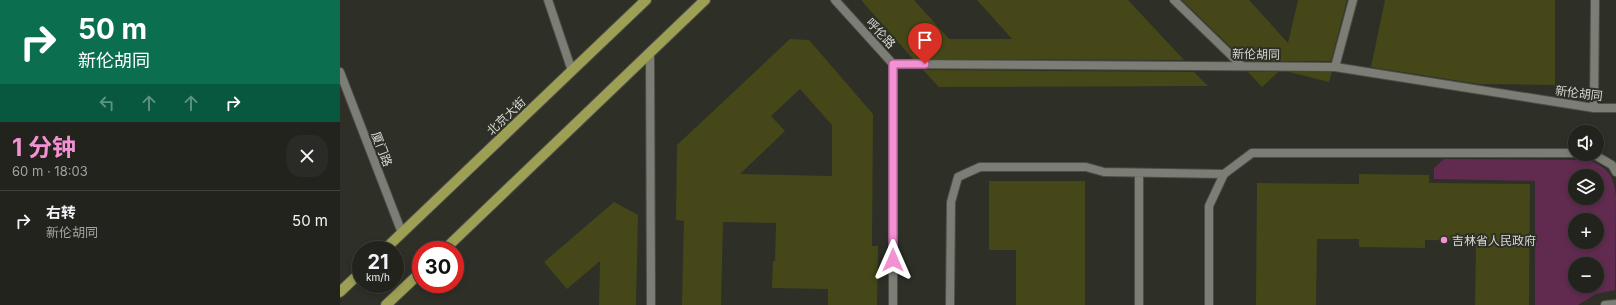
<!DOCTYPE html>
<html lang="zh">
<head>
<meta charset="utf-8">
<style>
	:root { --surface:#22231d; --page:#2a2b26; --text:#f1f3f6; --muted:#a2a4a4; --line:#3f403b; --accent:#f491d3 }
	body { margin:0; font-family:Inter,"Noto Sans SC",sans-serif; background:var(--page); color:var(--text); height:100vh; display:flex; flex-direction:column; font-size:15px; white-space:nowrap }
	* { box-sizing:border-box; margin:0 }
	p { font-size:13px; color:var(--muted) }
	.icon { flex:none; width:22px; height:22px; fill:none; stroke:currentColor; stroke-width:2; stroke-linecap:round; stroke-linejoin:round }
	.map { position:relative; flex:1; overflow:hidden }
	.sheet { display:flex; flex-direction:column; background:var(--surface); width:340px }
	.sheet>* { flex:none }
	.hud { background:#0b6e4f; color:#fff; overflow:hidden }
	.buttons { position:absolute; left:1228px; top:125px; display:grid; gap:8px }
	.buttons a { display:grid; place-items:center; width:36px; height:36px; border-radius:50%; background:var(--surface); box-shadow:0 2px 6px #0003,0 0 0 1px var(--line); font-size:20px }
	.speed { position:absolute; left:12px; top:241px; display:flex; gap:8px; font-size:20px; font-weight:700; text-align:center }
	.speed>* { display:grid; place-content:center; width:52px; height:52px; border-radius:50%; background:var(--surface); box-shadow:0 2px 6px #0003,0 0 0 1px var(--line); line-height:1 }
	.speed small { font-size:10px; font-weight:400 }
	.speed .limit { border:6px solid #d22; background:#fff; color:#111 }
	.pin { position:absolute; display:grid; place-items:center; width:34px; height:34px; color:#fff; margin:-41px -17px; border-radius:50% 50% 50% 0; rotate:-45deg; box-shadow:0 0 4px #0007 }
	.pin .icon { rotate:45deg }
	.me { position:absolute; width:44px; margin:-22px; rotate:0deg; stroke-linejoin:round; filter:drop-shadow(0 0 3px #0008) }
	.turn { display:flex; align-items:center; gap:14px; height:84px; padding:0 12px; font-size:18px }
	.turn .icon { width:52px; height:52px; stroke-width:2.5 }
	.turn b { display:block; font-size:28px; line-height:34px }
	.lanes { display:flex; align-items:center; height:38px; padding:0 12px; background:#0003; justify-content:center; gap:20px; direction:ltr }
	.lanes .off { opacity:.35 }
	.round { display:grid; place-items:center; flex:none; width:42px; height:42px; border-radius:16px; background:var(--page) }
	.head { display:flex; align-items:center; justify-content:space-between; height:68px; padding:0 12px }
	h1 { font-size:24px; font-weight:700; line-height:30px; color:var(--accent) }
	ul { padding:0; list-style:none }
	li { display:flex; align-items:center; gap:12px; height:60px; padding:0 12px; border-top:1px solid var(--line) }
	li div { flex:1 }
	li b { display:block; font-size:15px }
	li em { font-style:normal }
	main { display:flex; flex:1; min-height:0 }
	.map>svg:first-child { display:block }
	.green { fill:#602b4f; fill-rule:evenodd }
	.building { fill:#454719; fill-rule:evenodd }
	.lines { fill:none; stroke-linecap:round; stroke-linejoin:round }
	.service-casing { stroke:#4c4d47; stroke-width:10 }
	.minor-casing { stroke:#4c4d47; stroke-width:10 }
	.primary-casing { stroke:#4c4d47; stroke-width:12 }
	.service { stroke:#7c7d74; stroke-width:8 }
	.minor { stroke:#7c7d74; stroke-width:8 }
	.primary { stroke:#9c9f54; stroke-width:10 }
	.route-casing { stroke:#9f5e89; stroke-width:10 }
	.route { stroke:#f491d3; stroke-width:7 }
	.poi-dot { fill:#f491d3; stroke:#2e2f27; stroke-width:1.5 }
	.labels { text-anchor:middle; dominant-baseline:central; stroke-width:4; stroke-linejoin:round; paint-order:stroke }
	.street-label { font-size:12px; fill:#d8d8d3; stroke:#2e2f27 }
	.poi-label { font-size:12px; fill:#d8d8d3; stroke:#2e2f27; text-anchor:start }
</style>
</head>
<body>
<main>
<section class="sheet">
<div class="hud">
<div class="turn"><svg class="icon" aria-label="right" viewBox="0 0 24 24"><path d="M7 20v-9h11M14 6l5 5-5 5"/></svg><div><b>50 m</b>新伦胡同</div></div>
<div class="lanes"><svg class="icon off" aria-label="left" viewBox="0 0 24 24"><path d="M17 20v-9H6M10 6l-5 5 5 5"/></svg><svg class="icon off" aria-label="ahead" viewBox="0 0 24 24"><path d="M12 20V5M6 11l6-6 6 6"/></svg><svg class="icon off" aria-label="ahead" viewBox="0 0 24 24"><path d="M12 20V5M6 11l6-6 6 6"/></svg><svg class="icon" aria-label="right" viewBox="0 0 24 24"><path d="M7 20v-9h11M14 6l5 5-5 5"/></svg></div>
</div>
<div class="head"><div><h1>1 分钟</h1><p>60 m · 18:03</p></div><a class="round"><svg class="icon" aria-label="close" viewBox="0 0 24 24"><path d="M6 6l12 12M18 6L6 18"/></svg></a></div>
<ul>
<li><svg class="icon" aria-label="right" viewBox="0 0 24 24"><path d="M7 20v-9h11M14 6l5 5-5 5"/></svg><div><b>右转</b><p>新伦胡同</p></div><em>50 m</em></li>
</ul>
</section>
<div class="map">
<svg width="1276" height="305" viewBox="0 0 1276 305">
	<rect width="100%" height="100%" fill="#2e2f27"/>
	<path class="green" d="M 1104,159 L 1250,160 C 1269,170 1273,174 1276,196 L 1275,290 L 1256,294 L 1238,305 L 1195,305 L 1195,181 L 1094,179 L 1094,168 ZM 1235,176 L 1257,176 L 1257,198 L 1235,198 ZM 1235,220 L 1257,220 L 1257,242 L 1235,242 ZM 1235,264 L 1257,264 L 1257,286 L 1235,286 Z"/>
	<path class="building" d="M 521,0 L 574,0 L 609,39 L 672,39 L 637,0 L 788,0 L 844,60 L 573,59 Z
		M 842,0 L 909,0 L 948,43 L 958,0 L 1007,0 L 991,61 L 905,61 Z
		M 1045,0 L 1215,0 L 1215,85 L 1139,84 L 1031,67 Z
		M 450,39 L 469,40 L 533,114 L 532,246 L 538,246 L 537,305 L 488,305 L 488,289 L 432,288 L 433,261 L 435,261 L 436,223 L 383,222 L 381,305 L 342,305 L 344,221 L 336,220 L 337,145 ZM 460,89 L 492,125 L 492,176 L 400,174 L 445,131 L 431,116 Z
		M 583,70 L 854,72 L 868,86 L 599,87 Z
		M 908,72 L 938,72 L 922,87 Z
		M 949,72 L 992,72 L 989,82 Z
		M 1019,174 L 1089,175 L 1089,183 L 1190,184 L 1189,305 L 1135,305 L 1136,241 L 1085,240 L 1085,248 L 1019,247 L 1019,239 L 977,239 L 976,305 L 916,305 L 917,183 L 1019,184 Z
		M 649,181 L 745,181 L 745,305 L 676,305 L 676,250 L 649,250 Z
		M 274,202 L 298,215 L 296,305 L 259,305 L 260,261 L 227,289 L 204,262 Z"/>
	<g class="lines">
		<defs>
			<path id="service" d="M 208,0 L 232,71
				M 834,0 L 901,65
				M 310,52 L 311,305
				M 1254,108 L 1255,0
				M 1253,154 L 1272,165 L 1276,172
				M 610,305 L 611,202 L 618,177 L 640,167 L 746,167 L 764,172 L 884,174
				M 799,305 L 799,173
				M 869,305 L 869,206 L 884,174 L 912,153 L 1235,153
				M 1265,305 L 1276,304"/>
			<path id="minor" d="M 495,0 L 553,64 L 553,305
				M 553,64 L 995,67 L 1254,108 L 1276,108
				M 995,67 L 1013,0
				M 0,72 L 62,233"/>
			<path id="primary" d="M 44,250 L 306,0
				M 104,250 L 365,0
				M 0,292 L 21,272
				M 46,305 L 81,272"/>
		</defs>
		<use href="#service" class="service-casing"/>
		<use href="#minor" class="minor-casing"/>
		<use href="#primary" class="primary-casing"/>
		<use href="#service" class="service"/>
		<use href="#minor" class="minor"/>
		<use href="#primary" class="primary"/>
	</g>
	<g class="lines">
		<defs>
			<path id="route" d="M 553,260 L 553,64 L 585,64"/>
		</defs>
		<use href="#route" class="route-casing"/>
		<use href="#route" class="route"/>
	</g>
	<circle class="poi-dot" cx="1104" cy="240" r="4"/>
	<g class="labels">
		<g class="street-label">
			<text transform="translate(541 33) rotate(47)">呼伦路</text>
			<text transform="translate(916 54) rotate(1)">新伦胡同</text>
			<text transform="translate(1239 93) rotate(7)">新伦胡同</text>
			<text transform="translate(166 116) rotate(-44)">北京大街</text>
			<text transform="translate(42 149) rotate(69)">厦门路</text>
		</g>
		<g class="poi-label">
			<text x="1112" y="240">吉林省人民政府</text>
		</g>
	</g>
</svg>
<div class="buttons">
<a><svg class="icon" aria-label="sound" viewBox="0 0 24 24"><path d="M4 9h4l5-4v14l-5-4H4zM17 9q2 3 0 6"/></svg></a>
<a><svg class="icon" aria-label="layers" viewBox="0 0 24 24"><path d="M12 4l9 5-9 5-9-5zM3 14l9 5 9-5"/></svg></a>
<a>+</a>
<a>−</a>
</div>
<div class="speed"><div>21<small>km/h</small></div><div class="limit">30</div></div>
<div class="pin" style="left:585px;top:64px;background:#d93025"><svg class="icon" aria-label="arrive" viewBox="0 0 24 24"><path d="M6 21V4h12l-3 4 3 4H6"/></svg></div>
<svg class="me" style="left:553px;top:260px" viewBox="-20 -20 40 40"><path d="M0-17L14 15 0 8-14 15z" fill="#f491d3" stroke="#fff" stroke-width="4"/></svg>
</div>
</main>
</body>
</html>
